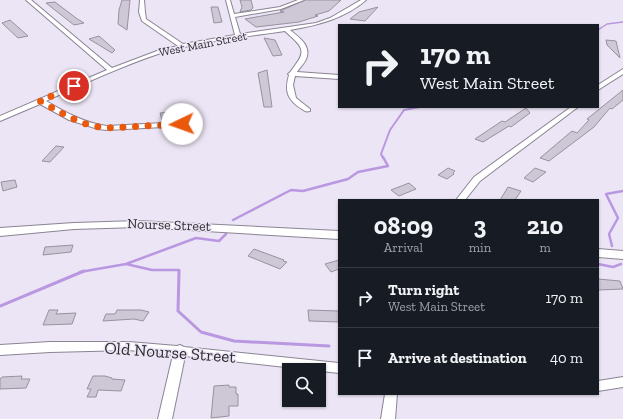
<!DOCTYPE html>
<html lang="en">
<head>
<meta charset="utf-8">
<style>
	:root { --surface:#171b24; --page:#20242c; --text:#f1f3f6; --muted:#9ea1a6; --line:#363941 }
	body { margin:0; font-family:"Zilla Slab",serif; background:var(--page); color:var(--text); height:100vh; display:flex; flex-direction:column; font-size:15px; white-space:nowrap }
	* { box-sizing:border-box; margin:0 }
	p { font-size:13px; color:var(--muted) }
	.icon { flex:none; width:22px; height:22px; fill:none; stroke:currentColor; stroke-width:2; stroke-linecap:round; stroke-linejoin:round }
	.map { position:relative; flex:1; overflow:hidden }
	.drawer { position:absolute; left:338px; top:199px; width:261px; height:196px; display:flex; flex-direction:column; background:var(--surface); border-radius:0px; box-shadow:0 1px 3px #0004 }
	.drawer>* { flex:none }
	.hud { position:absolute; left:338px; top:24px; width:261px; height:84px; border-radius:0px; box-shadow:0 1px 3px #0004; background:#171b24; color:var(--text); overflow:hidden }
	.tools { position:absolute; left:282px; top:363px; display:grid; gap:8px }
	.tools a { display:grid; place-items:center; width:44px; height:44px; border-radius:0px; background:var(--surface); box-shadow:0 1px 3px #0004; font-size:20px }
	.pin { position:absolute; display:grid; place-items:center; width:34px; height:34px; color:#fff; margin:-17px; border:2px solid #fff; border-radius:50%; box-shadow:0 1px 4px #0007 }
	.me { position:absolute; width:44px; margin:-22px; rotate:267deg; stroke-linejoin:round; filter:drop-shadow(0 0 3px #0008) }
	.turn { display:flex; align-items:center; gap:14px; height:84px; padding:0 16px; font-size:18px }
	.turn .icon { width:52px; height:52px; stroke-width:2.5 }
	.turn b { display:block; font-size:28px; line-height:34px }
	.eta { display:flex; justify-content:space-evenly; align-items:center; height:68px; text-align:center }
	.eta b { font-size:24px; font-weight:800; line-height:28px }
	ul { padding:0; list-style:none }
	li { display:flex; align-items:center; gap:12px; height:60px; padding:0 16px; border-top:1px solid var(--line) }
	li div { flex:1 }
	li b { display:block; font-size:15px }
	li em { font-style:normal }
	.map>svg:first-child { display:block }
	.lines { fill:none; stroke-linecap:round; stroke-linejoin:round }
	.stream-far3 { stroke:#b997e1; stroke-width:1.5 }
	.stream-far2 { stroke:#b997e1; stroke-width:2 }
	.stream-far1 { stroke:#b997e1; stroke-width:2.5 }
	.stream { stroke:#b997e1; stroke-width:3 }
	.building { fill:#cdc7d6; stroke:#9891a0 }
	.minor-casing { stroke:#8a8493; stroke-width:2 }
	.major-casing { stroke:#8a8493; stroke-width:2 }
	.minor { fill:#fff; fill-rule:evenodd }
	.major { fill:#fff; fill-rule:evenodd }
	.route { stroke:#ea580c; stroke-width:7; stroke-dasharray:0 12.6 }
	.labels { text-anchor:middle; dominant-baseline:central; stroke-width:3; stroke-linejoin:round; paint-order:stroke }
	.far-street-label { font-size:12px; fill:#2e2b31; stroke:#ece5f5 }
	.street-label { font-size:14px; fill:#2e2b31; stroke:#ece5f5 }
	.near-street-label { font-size:17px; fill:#2e2b31; stroke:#ece5f5 }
</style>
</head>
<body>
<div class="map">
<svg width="623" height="419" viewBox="0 0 623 419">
	<rect width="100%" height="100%" fill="#ece5f5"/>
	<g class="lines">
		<path class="stream-far3" d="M 598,30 L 607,24 L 623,22"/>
		<path class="stream-far2" d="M 383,158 L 381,154 L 390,130 L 404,110 L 420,107"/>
		<path class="stream-far1" d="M 233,220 L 291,190 L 303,191 L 348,179 L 358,172 L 388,166 L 383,157
			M 612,246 L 609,234 L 618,218 L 606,194 L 623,191
			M 126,264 L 152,270 L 179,270 L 179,272
			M 598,264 L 613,267 L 621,264
			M 80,272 L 126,264 L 196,238 L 219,241 L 226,234"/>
		<path class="stream" d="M 179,271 L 178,311 L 201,332 L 234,341 L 329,346
			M 0,306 L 84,271"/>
	</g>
	<path class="building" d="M 122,0 L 130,0 L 127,30 L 118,24 L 119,10 Z
		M 240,0 L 251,0 L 253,8 L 251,10 L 240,12 L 242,7 Z
		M 305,0 L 341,0 L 329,11 L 315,15 L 318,16 L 299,22 L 256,27 L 245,19 L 284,12 L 280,11 Z
		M 55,2 L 76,18 L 84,23 L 74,25 L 46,3 Z
		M 211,7 L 218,7 L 222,22 L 214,23 Z
		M 378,7 L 365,21 L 350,19 L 359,12 Z
		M 10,20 L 28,36 L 18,38 L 2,23 Z
		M 99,36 L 115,50 L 112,53 L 89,39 Z
		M 264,38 L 275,40 L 282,55 L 273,56 Z
		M 606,40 L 616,41 L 620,58 L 607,45 Z
		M 267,70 L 272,107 L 264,107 L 258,73 Z
		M 623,90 L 623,100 L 612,109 L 610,108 L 594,127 L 549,161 L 540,158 L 572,131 L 577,133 L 589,120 L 587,119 Z
		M 526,108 L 530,113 L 511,127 L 509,126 L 483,142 L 475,139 L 502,121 L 505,122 Z
		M 170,112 L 171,119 L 162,120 L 160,113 Z
		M 56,146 L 64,147 L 50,162 L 42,161 Z
		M 448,168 L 455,171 L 453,173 L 454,174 L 447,179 L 438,175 Z
		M 535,168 L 546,172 L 533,182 L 524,178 Z
		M 15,180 L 17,187 L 3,191 L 1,182 Z
		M 409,183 L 416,189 L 399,196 L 391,190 Z
		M 508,187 L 521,191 L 515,200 L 500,200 Z
		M 73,245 L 71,252 L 43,255 L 45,247 Z
		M 254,249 L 284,260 L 283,261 L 287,262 L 280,269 L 248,256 Z
		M 339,260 L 339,269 L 331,272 L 325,264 Z
		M 598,279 L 620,281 L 623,289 L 598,290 Z
		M 49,310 L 58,310 L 56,314 L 76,313 L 72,324 L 43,325 Z
		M 117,310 L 141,310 L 149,312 L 143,321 L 134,319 L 103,321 L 106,314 L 115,314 Z
		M 308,310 L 339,311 L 339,322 L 309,321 Z
		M 22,376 L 21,379 L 30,379 L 26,388 L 0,389 L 0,379 L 2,377 Z
		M 93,376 L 105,376 L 112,378 L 112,379 L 125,380 L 121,391 L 98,390 L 96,397 L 87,397 L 91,389 L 87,389 Z
		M 229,385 L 229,387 L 236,387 L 236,394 L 238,394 L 238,406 L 229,406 L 229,416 L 211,418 L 214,386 Z"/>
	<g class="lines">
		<defs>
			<path id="minor" d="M 26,0 L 31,0 L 112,68 L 157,51 L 178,46 L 142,21 L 139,12 L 140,0 L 144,0 L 145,12 L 146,19 L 183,44 L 235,35 L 226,0 L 230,0 L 234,14 L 280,7 L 298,0 L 304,0 L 281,9 L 235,17 L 240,34 L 316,23 L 330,18 L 361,0 L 366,0 C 344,19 318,25 290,30 C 297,36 310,44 307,56 C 306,62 300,67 297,72 L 339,75 L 339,79 L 295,76 L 293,85 L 296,98 L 310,109 L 310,111 C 306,112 305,111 302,109 C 288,100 284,92 289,75 L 288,74 C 291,72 293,68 296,64 C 309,48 296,42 285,31 C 244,37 201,41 161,53 C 122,66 83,84 46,101 C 65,112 84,123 107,126 L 182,122 L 186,124 L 182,126 L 107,130 L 98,129 L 69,120 L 40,104 L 0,121 L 0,116 L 107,70 Z
				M 623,69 L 623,74 L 598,90 L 598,85 Z
				M 571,107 L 578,107 L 480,181 L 465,200 L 456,200 L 474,177 Z
				M 50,342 L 129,342 L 177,346 L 180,345 L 184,347 L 339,363 L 339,373 L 185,356 L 172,419 L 158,419 L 173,355 L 129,350 L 50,352 L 0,355 L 0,345 Z
				M 623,377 L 623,387 L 598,391 L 598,381 Z
				M 385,394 L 397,394 L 395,419 L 381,419 Z"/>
			<path id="major" d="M 138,221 L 339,231 L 339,239 L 138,227 L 74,229 L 0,236 L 0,228 L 74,223 Z
				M 598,249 L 623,251 L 623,259 L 598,257 Z"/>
		</defs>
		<use href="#minor" class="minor-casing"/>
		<use href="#major" class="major-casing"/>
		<use href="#minor" class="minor"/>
		<use href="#major" class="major"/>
	</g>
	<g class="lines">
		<path class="route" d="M 74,86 L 40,101 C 62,113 81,126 107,128 L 182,124"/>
	</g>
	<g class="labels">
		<g class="far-street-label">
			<text transform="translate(203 44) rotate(-11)">West Main Street</text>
		</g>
		<g class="street-label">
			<text transform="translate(169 225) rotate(2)">Nourse Street</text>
		</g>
		<g class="near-street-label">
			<text transform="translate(170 352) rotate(4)">Old Nourse Street</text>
		</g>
	</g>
</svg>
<div class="tools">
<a><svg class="icon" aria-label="search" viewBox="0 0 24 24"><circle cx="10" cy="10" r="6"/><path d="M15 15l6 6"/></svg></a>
</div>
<div class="pin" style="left:74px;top:86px;background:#d93025"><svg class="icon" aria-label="arrive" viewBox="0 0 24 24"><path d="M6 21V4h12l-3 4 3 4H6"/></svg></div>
<svg class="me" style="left:182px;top:124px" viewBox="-20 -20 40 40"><circle r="19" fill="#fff"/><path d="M0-13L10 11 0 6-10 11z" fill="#ea580c"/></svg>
<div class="hud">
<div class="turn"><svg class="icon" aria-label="right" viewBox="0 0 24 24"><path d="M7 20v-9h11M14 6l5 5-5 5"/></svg><div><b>170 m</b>West Main Street</div></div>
</div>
<section class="drawer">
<div class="eta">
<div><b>08:09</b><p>Arrival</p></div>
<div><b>3</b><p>min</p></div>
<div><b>210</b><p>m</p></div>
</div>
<ul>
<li><svg class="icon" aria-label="right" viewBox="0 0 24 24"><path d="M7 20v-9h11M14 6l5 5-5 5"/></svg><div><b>Turn right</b><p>West Main Street</p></div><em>170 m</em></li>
<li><svg class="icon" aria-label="arrive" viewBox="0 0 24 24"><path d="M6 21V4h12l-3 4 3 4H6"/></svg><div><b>Arrive at destination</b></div><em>40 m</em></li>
</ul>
</section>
</div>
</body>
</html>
